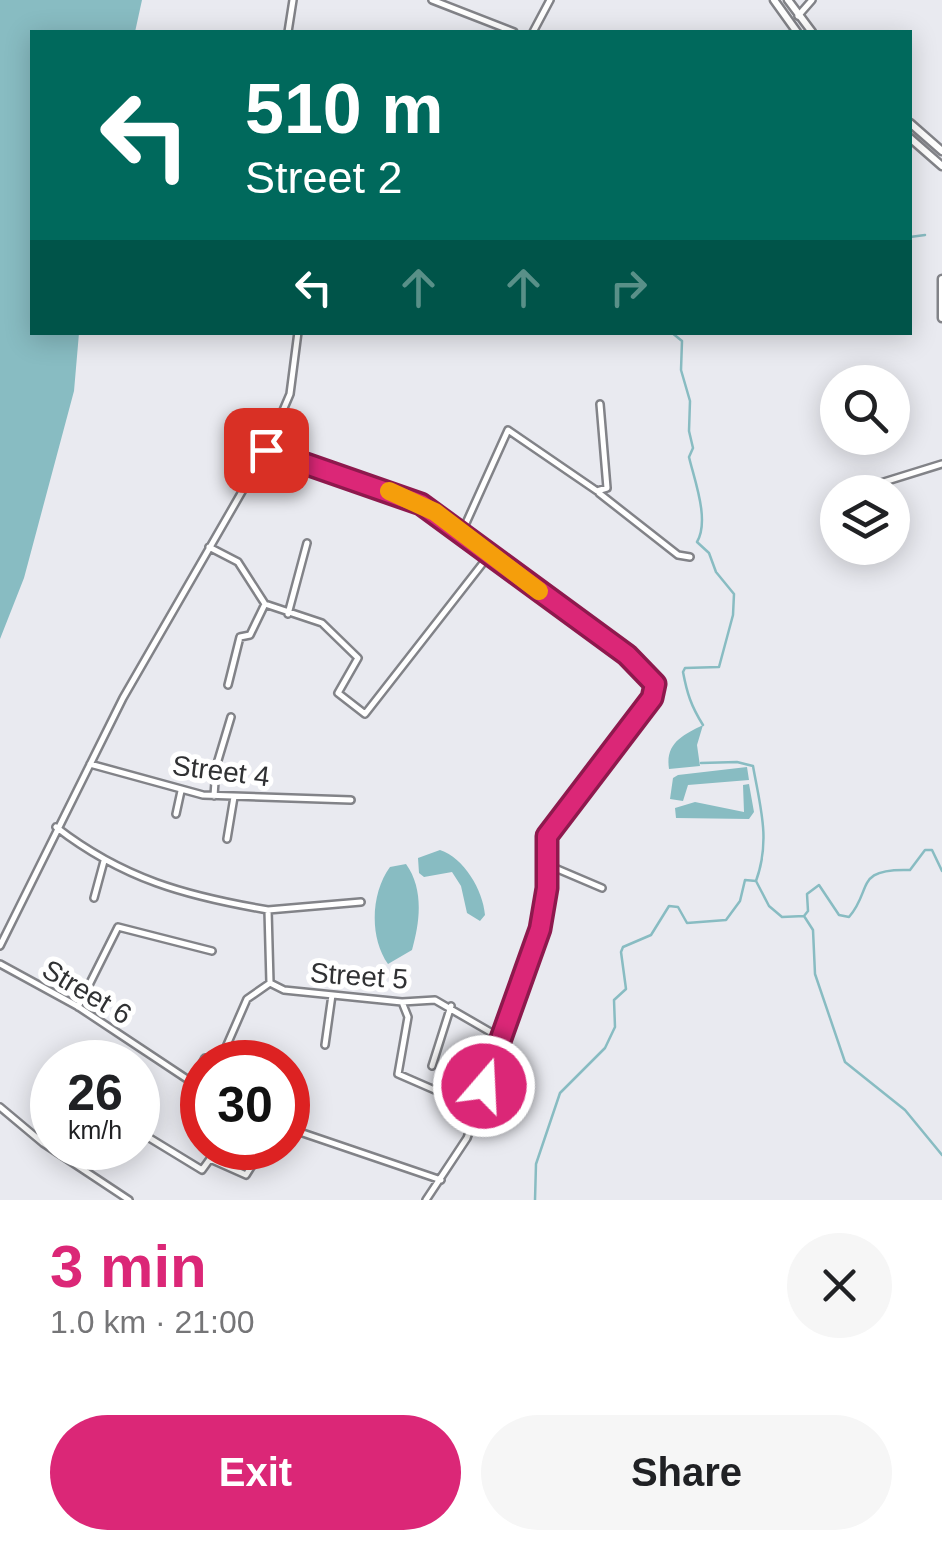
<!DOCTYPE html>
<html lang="en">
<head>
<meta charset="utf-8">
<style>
	:root { --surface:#fff; --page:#f6f6f6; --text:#202124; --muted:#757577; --accent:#db2777 }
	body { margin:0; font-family:Arial,sans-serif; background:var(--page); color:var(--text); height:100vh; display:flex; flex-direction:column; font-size:38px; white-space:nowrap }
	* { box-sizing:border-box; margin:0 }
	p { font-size:32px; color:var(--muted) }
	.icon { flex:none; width:55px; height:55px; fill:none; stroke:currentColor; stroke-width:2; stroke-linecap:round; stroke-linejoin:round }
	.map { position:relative; height:1200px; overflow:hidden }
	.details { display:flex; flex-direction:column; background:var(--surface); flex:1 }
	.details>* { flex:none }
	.hud { position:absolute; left:30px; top:30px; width:882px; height:305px; border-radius:0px; box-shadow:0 5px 25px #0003; background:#00695c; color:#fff; overflow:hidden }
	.tools { position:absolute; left:820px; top:365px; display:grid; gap:20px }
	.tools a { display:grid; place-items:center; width:90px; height:90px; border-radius:50%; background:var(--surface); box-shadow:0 5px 25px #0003; font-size:50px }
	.speed { position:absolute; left:30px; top:1040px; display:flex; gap:20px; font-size:50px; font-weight:700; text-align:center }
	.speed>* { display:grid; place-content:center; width:130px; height:130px; border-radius:50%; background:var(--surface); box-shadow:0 5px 25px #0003; line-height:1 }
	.speed small { font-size:25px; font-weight:400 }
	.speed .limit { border:15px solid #d22; background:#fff; color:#111 }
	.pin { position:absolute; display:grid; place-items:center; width:85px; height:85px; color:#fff; margin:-42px; border-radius:20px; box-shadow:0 5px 15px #0006 }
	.me { position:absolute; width:110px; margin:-55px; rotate:19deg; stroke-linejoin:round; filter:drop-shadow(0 0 8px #0008) }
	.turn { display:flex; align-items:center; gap:35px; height:210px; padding:0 50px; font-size:45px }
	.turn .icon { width:130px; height:130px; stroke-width:2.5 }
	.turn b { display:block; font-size:70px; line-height:85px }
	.lanes { display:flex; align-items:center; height:95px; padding:0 50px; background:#0003; justify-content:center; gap:50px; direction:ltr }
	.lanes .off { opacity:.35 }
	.round { display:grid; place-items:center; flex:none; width:105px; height:105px; border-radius:52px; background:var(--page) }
	.summary { display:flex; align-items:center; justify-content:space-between; height:170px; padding:0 50px }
	h1 { font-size:60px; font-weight:800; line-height:75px; color:var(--accent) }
	.primary-button { display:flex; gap:20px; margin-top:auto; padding:20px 50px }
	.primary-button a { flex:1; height:115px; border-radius:60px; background:var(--accent); color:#fff; font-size:40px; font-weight:800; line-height:115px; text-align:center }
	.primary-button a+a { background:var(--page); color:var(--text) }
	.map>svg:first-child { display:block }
	.water { fill:#88bcc2 }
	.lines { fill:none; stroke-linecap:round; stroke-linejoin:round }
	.stream { stroke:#88bcc2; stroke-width:2.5 }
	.minor-casing { stroke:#828388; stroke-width:10 }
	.tertiary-casing { stroke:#828388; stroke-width:11 }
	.minor { stroke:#fff; stroke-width:5 }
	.tertiary { stroke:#fff; stroke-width:6 }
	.route-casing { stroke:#8e194d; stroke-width:25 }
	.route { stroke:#db2777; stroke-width:18 }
	.slow { stroke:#f59e0b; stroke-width:18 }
	.labels { text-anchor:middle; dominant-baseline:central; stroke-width:10; stroke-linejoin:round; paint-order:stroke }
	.street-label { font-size:28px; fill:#303133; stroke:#fff }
</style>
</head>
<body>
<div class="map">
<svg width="942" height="1200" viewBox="0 0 942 1200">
	<rect width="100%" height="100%" fill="#e9eaf0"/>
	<path class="water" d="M 0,0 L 142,0 L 135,32 L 32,32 L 32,332 L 79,333 L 74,391 L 24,578 L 0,639 Z
		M 703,725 L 697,745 L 700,766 L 669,769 C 665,743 683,735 703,725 Z
		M 747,767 L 749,780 L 688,785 L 683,801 L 670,799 L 673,778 L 678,775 Z
		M 749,784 L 754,812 L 749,819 L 676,818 L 675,808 L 695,802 L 744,812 L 743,785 Z
		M 440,850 C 464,858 483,890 485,915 L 480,921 L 467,913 L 461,886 L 452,872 L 424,877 L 419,873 L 418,858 Z
		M 406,864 C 424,889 420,922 412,950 L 388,964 C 369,937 371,893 390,867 Z"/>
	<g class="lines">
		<path class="stream" d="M 910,237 L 925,235
			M 671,332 L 682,341 L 681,370 L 690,401 L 689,431 L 693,448 L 689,457 C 694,479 710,520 697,542 L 709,553 L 716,572 L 734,594 L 733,615 L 719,667 L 685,668 L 683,672 C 687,693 691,706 703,725
			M 701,763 L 737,762 L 753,766 C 760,806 771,840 756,881
			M 804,916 L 813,930 L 815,974 L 845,1062 L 905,1110 L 942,1155
			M 535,1200 L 536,1164 L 560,1093 L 605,1048 L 615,1027 L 614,1000 L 626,989 L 621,952 L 623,947 L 651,935 L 669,906 L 678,907 L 687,923 L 726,920 L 740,901 L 745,880 L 756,881 L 769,906 L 782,917 L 804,916 L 808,911 L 807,894 L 819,885 L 839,915 L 849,917 C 873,890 853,868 910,870 L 925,850 L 932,850 L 942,871"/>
		<defs>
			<path id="minor" d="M 432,0 L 514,32
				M 798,16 L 812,0
				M 288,32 L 293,0
				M 533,32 L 550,0
				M 266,450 L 421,504 L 627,655 L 655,684 L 652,697 L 547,837 L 545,907 L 534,948 L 467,1138 L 426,1200
				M 871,486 L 942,464
				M 599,493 L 678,555 L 690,557
				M 462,532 L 508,430 L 597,491 L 607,488 L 600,404
				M 209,547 L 238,562 L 265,604 L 322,623 L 358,658 L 338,693 L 365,714 L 490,554
				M 288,614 L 307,543
				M 228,685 L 240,637 L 250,635 L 265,604
				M 90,764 L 203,795 L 351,800
				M 214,796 L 216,767 L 231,717
				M 176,814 L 181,791
				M 56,827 C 123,879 186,896 268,910 L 270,983 L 284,990 L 402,1002 L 435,1000 L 499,1037
				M 227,839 L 234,797
				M 548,865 L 602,888
				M 94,898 L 104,861
				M 268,910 L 361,902
				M 0,946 L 123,698 L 266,450 L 290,394 L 298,332
				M 0,964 L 77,1006 L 202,1089
				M 402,1002 L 408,1017 L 398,1074 L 476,1108
				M 78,1007 L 118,927 L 212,951
				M 325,1045 L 332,995
				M 432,1066 L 451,1006
				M 192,1082 L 205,1058 L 217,1059 L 223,1054 L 247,999 L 270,983
				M 0,1107 L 43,1143 L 129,1200
				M 288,1128 L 441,1180
				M 138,1131 L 202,1170 L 210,1159 L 246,1175 L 263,1148
				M 43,1143 L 52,1132"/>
			<path id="tertiary" d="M 774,0 L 797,32
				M 788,0 L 812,32
				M 910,123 L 942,151
				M 910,138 L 942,166
				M 942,279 L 942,318"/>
		</defs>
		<use href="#minor" class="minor-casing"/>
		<use href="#tertiary" class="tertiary-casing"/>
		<use href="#minor" class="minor"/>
		<use href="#tertiary" class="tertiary"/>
	</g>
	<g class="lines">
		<defs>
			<path id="route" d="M 266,450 L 421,504 L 627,655 L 655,684 L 652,698 L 547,836 L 547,888 L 540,929 L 484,1086"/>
		</defs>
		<use href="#route" class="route-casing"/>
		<use href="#route" class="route"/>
		<path class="slow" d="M 389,491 L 435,512 L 539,591"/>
	</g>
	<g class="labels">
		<g class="street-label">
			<text transform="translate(221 771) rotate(7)">Street 4</text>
			<text transform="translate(359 976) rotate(4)">Street 5</text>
			<text transform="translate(87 992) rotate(31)">Street 6</text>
		</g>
	</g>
</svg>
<div class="tools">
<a><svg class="icon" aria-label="search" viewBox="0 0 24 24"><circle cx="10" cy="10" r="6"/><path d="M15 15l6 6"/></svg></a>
<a><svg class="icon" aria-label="layers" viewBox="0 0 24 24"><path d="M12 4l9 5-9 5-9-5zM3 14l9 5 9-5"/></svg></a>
</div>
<div class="speed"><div>26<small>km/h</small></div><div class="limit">30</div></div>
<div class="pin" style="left:266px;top:450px;background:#d93025"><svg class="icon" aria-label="arrive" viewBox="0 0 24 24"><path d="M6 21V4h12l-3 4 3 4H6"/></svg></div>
<svg class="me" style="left:484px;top:1086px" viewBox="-20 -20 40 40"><circle r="17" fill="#db2777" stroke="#fff" stroke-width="3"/><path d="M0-11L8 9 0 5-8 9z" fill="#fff"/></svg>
<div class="hud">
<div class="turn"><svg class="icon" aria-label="left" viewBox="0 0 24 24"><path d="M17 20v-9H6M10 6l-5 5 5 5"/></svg><div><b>510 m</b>Street 2</div></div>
<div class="lanes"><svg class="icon" aria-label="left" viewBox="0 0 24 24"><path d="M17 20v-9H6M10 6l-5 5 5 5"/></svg><svg class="icon off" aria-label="ahead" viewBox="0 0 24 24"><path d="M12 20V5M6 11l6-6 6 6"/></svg><svg class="icon off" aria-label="ahead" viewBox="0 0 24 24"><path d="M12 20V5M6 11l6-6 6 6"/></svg><svg class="icon off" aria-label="right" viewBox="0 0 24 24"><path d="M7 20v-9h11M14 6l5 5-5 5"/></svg></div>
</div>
</div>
<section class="details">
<div class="summary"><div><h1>3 min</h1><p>1.0 km · 21:00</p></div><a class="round"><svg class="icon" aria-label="close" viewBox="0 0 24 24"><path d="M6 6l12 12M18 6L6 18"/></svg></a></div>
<div class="primary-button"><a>Exit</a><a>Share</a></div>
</section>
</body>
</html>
